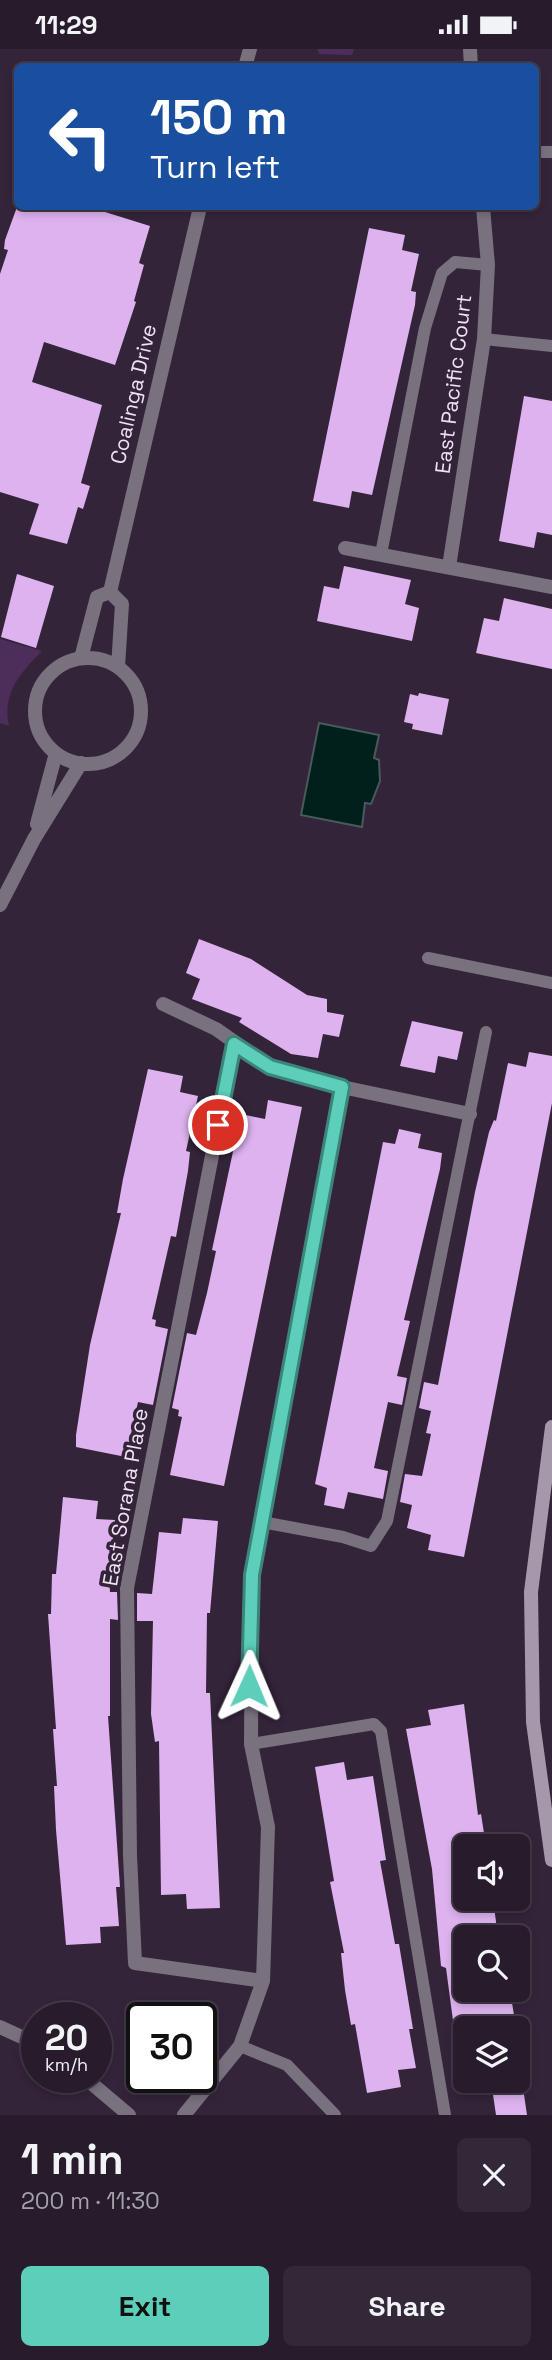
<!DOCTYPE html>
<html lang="en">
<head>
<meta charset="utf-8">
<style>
	:root { --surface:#271b2c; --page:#332838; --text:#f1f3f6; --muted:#a4a1a9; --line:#433948; --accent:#5cceba }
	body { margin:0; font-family:"Space Grotesk",sans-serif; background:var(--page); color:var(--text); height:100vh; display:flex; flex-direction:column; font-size:26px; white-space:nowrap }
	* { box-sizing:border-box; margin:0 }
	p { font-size:23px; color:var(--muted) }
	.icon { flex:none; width:38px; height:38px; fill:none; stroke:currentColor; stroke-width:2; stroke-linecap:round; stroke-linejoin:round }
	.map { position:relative; height:2066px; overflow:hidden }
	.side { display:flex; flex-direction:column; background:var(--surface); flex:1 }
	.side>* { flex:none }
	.banner { position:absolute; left:14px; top:14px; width:525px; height:147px; border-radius:10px; box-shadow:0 4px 10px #0003,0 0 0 2px var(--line); background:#1a4fa0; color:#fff; overflow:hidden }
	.controls { position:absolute; left:453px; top:1785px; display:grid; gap:14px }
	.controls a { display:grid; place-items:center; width:77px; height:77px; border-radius:10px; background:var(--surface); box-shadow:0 4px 10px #0003,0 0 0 2px var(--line); font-size:35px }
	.speed { position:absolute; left:21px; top:1953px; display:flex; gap:14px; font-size:35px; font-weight:700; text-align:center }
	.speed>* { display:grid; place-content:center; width:91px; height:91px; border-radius:50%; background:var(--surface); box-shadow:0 4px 10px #0003,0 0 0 2px var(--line); line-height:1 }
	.speed small { font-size:18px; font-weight:400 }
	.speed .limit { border:4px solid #111; border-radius:10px; background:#fff; color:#111 }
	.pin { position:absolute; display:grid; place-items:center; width:60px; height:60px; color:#fff; margin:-30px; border:4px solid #fff; border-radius:50%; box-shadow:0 2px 7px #0007 }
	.me { position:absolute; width:77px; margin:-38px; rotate:1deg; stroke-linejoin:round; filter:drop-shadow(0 0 5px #0008) }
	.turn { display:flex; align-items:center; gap:24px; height:147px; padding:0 21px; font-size:32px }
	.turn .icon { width:91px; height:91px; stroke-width:2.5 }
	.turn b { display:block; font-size:49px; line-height:60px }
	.round { display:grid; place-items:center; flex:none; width:74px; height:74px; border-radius:10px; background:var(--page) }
	.headline { display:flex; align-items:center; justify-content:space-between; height:119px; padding:0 21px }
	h1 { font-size:42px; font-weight:600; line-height:52px }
	.cta { display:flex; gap:14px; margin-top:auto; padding:14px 21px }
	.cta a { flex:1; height:80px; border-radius:10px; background:var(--accent); color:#111; font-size:28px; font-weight:600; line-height:80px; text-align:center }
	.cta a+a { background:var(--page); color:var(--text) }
	.status { display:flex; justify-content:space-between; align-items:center; height:49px; padding:0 35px; background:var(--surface); direction:ltr }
	.status svg { height:19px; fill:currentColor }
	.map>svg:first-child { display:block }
	.green { fill:#4d2d5a }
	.water { fill:#01201b; stroke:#485a5c; stroke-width:2 }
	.building { fill:#ddb2ef }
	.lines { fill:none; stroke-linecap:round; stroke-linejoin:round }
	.lane { stroke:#79717d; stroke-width:12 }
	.street { stroke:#79717d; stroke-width:14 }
	.secondary { stroke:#a698ab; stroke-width:14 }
	.route-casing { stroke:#3c8679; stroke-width:18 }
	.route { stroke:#5cceba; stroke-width:12 }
	.labels { text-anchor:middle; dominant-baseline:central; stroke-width:7; stroke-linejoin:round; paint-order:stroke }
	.street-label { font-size:21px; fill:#ede3f2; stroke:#34243a }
</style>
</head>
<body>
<div class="status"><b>11:29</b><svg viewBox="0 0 49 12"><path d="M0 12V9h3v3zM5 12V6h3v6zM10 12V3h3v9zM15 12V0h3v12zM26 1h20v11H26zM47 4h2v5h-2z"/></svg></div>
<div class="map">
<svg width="552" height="2066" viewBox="0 0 552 2066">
	<rect width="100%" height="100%" fill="#34243a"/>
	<path class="green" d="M 317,0 L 354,0 L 352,6 L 319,5 Z
		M 0,590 L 42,602 C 20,624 2,644 9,677 L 0,674 Z"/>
	<path class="water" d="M 319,674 L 379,686 L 374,709 L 379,711 L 380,732 L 371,755 L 365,754 L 362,778 L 301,766 Z"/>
	<path class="building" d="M 17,158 L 89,158 L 150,177 L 139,214 L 144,216 L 134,252 L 136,253 L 115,316 L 44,293 L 32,333 L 102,356 L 81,434 L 90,437 L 83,460 L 78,458 L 67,495 L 29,485 L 39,455 L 0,443 L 0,225 L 8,201 L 4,200 L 5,191 Z
		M 369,179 L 405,186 L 402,201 L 419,205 L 411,242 L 416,243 L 415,256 L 372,446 L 352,442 L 349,459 L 313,452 Z
		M 524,347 L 552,352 L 552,486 L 537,483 L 534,499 L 499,492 Z
		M 344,517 L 411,531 L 405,555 L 419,559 L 412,592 L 317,572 L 324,537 L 339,540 Z
		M 17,525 L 54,537 L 36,599 L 1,588 Z
		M 504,549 L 552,560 L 552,620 L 476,604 L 484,569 L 499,572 Z
		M 419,644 L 449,650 L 442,686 L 412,680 L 413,675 L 404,673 L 410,645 L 418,647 Z
		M 199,890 L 251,910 L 307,946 L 327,950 L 327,963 L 344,966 L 339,988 L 323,985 L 318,1009 L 291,1005 L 239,973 L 242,969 L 192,950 L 200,930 L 186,924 Z
		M 412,972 L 463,983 L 457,1011 L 438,1007 L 435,1024 L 400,1017 Z
		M 529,1003 L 552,1007 L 552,1054 L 464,1508 L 428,1501 L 431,1486 L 407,1479 L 412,1456 L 400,1453 L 405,1425 L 422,1427 L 431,1385 L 426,1384 L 431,1362 L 419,1359 L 424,1333 L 438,1336 L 475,1143 L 489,1083 L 494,1071 L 496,1072 L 508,1014 L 526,1018 Z
		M 148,1020 L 183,1027 L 180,1043 L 198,1047 L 186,1102 L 190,1103 L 188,1122 L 176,1188 L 171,1187 L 152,1270 L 156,1271 L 155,1277 L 168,1280 L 153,1356 L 138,1353 L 126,1408 L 76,1398 L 76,1386 L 90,1296 L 121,1164 L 117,1164 L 123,1130 Z
		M 268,1051 L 302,1058 L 224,1437 L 170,1426 L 182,1368 L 178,1367 L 179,1361 L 172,1359 L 187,1284 L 196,1286 L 207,1244 L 216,1202 L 212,1201 L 241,1065 L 265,1070 Z
		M 399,1080 L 421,1085 L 418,1099 L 442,1104 L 440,1120 L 404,1271 L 410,1272 L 397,1327 L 407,1329 L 402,1356 L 388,1353 L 374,1419 L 388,1422 L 383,1450 L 348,1443 L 344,1460 L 324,1456 L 327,1439 L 315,1435 L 383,1093 L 395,1095 Z
		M 63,1448 L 98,1452 L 96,1470 L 115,1471 L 109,1526 L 110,1543 L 117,1543 L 118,1571 L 110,1570 L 110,1667 L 108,1667 L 120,1838 L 116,1838 L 119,1877 L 100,1878 L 101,1894 L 66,1896 L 56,1781 L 54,1737 L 57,1737 L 53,1680 L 56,1680 L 48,1565 L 51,1565 L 52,1525 L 56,1525 Z
		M 183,1469 L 218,1472 L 210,1564 L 207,1564 L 206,1644 L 210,1644 L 220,1859 L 187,1860 L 186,1845 L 161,1846 L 159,1692 L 155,1693 L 151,1665 L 153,1572 L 137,1572 L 137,1544 L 152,1545 L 159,1483 L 181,1485 Z
		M 464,1655 L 478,1766 L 481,1765 L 486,1797 L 466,1797 L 466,1850 L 493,1850 L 498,1888 L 466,1888 L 466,1941 L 510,1941 L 516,1979 L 454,1979 L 446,1919 L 441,1917 L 432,1820 L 406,1680 L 431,1676 L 428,1661 Z
		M 344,1713 L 347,1731 L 373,1727 L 386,1811 L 380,1812 L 395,1895 L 399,1895 L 413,1980 L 409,1980 L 416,2019 L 398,2021 L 401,2038 L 367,2044 L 355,1975 L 351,1976 L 345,1941 L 341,1904 L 344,1904 L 330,1833 L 334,1832 L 315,1718 Z
		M 491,2032 L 522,2032 L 527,2066 L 496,2066 Z"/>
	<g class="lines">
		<path class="lane" d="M 536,103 L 552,103
			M 484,290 L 552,297
			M 381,505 L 425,279 L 442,224 L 455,213 L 488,216
			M 428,909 L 552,934
			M 262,1473 L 343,1488 L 371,1497 L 387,1472 L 486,983
			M 251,1695 L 374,1675 L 381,1682 L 445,2066
			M 240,1997 L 287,2016 L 335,2066"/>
		<path class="street" d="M 470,0 L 471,18
			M 245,18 L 250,0
			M 345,499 L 552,538
			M 449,518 L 484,290 L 488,216 L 483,158
			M 110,543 L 200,158
			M 110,543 L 122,555 L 118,618
			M 81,609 L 97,548 L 110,543
			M35 662a53 53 0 1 1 106 0a53 53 0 1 1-106 0Z
			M 37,775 L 56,704
			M 0,856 L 34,790 L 81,714
			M 163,955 L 216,980 L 270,1018 L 342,1038 L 470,1065
			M 234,995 L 127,1539 L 130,1806 L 135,1914 L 263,1932
			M 0,1978 L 37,1995
			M 84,2028 L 129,2066
			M 184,2066 L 240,1997 L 263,1932 L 268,1778 L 251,1695 L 252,1526 L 342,1038"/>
		<path class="secondary" d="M 552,1378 L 531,1543 L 533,1673 L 552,1811"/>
	</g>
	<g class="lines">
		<defs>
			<path id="route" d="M 218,1076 L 234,995 L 270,1018 L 342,1038 L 252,1526 L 249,1637"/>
		</defs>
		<use href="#route" class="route-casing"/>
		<use href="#route" class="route"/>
	</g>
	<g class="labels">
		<g class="street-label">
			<text transform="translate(453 335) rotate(-83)">East Pacific Court</text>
			<text transform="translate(133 345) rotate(-77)">Coalinga Drive</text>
			<text transform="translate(125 1448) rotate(-80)">East Sorana Place</text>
		</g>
	</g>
</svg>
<div class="controls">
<a><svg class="icon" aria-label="sound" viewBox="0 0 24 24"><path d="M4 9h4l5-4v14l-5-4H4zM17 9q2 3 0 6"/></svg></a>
<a><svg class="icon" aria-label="search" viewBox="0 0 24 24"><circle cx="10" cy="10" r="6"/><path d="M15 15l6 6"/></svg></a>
<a><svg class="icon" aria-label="layers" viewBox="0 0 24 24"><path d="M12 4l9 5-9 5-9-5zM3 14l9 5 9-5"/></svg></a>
</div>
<div class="speed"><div>20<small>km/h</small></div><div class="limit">30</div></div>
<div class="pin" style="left:218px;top:1076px;background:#d93025"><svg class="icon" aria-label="arrive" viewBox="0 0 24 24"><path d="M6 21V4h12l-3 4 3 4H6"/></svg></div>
<svg class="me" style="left:249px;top:1637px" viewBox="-20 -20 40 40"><path d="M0-17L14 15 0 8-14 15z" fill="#5cceba" stroke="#fff" stroke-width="4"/></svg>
<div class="banner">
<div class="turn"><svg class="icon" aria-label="left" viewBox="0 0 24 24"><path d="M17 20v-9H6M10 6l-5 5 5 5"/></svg><div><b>150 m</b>Turn left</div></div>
</div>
</div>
<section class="side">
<div class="headline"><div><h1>1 min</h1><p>200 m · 11:30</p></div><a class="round"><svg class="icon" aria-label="close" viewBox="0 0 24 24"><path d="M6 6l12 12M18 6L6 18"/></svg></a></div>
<div class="cta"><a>Exit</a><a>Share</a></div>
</section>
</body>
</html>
